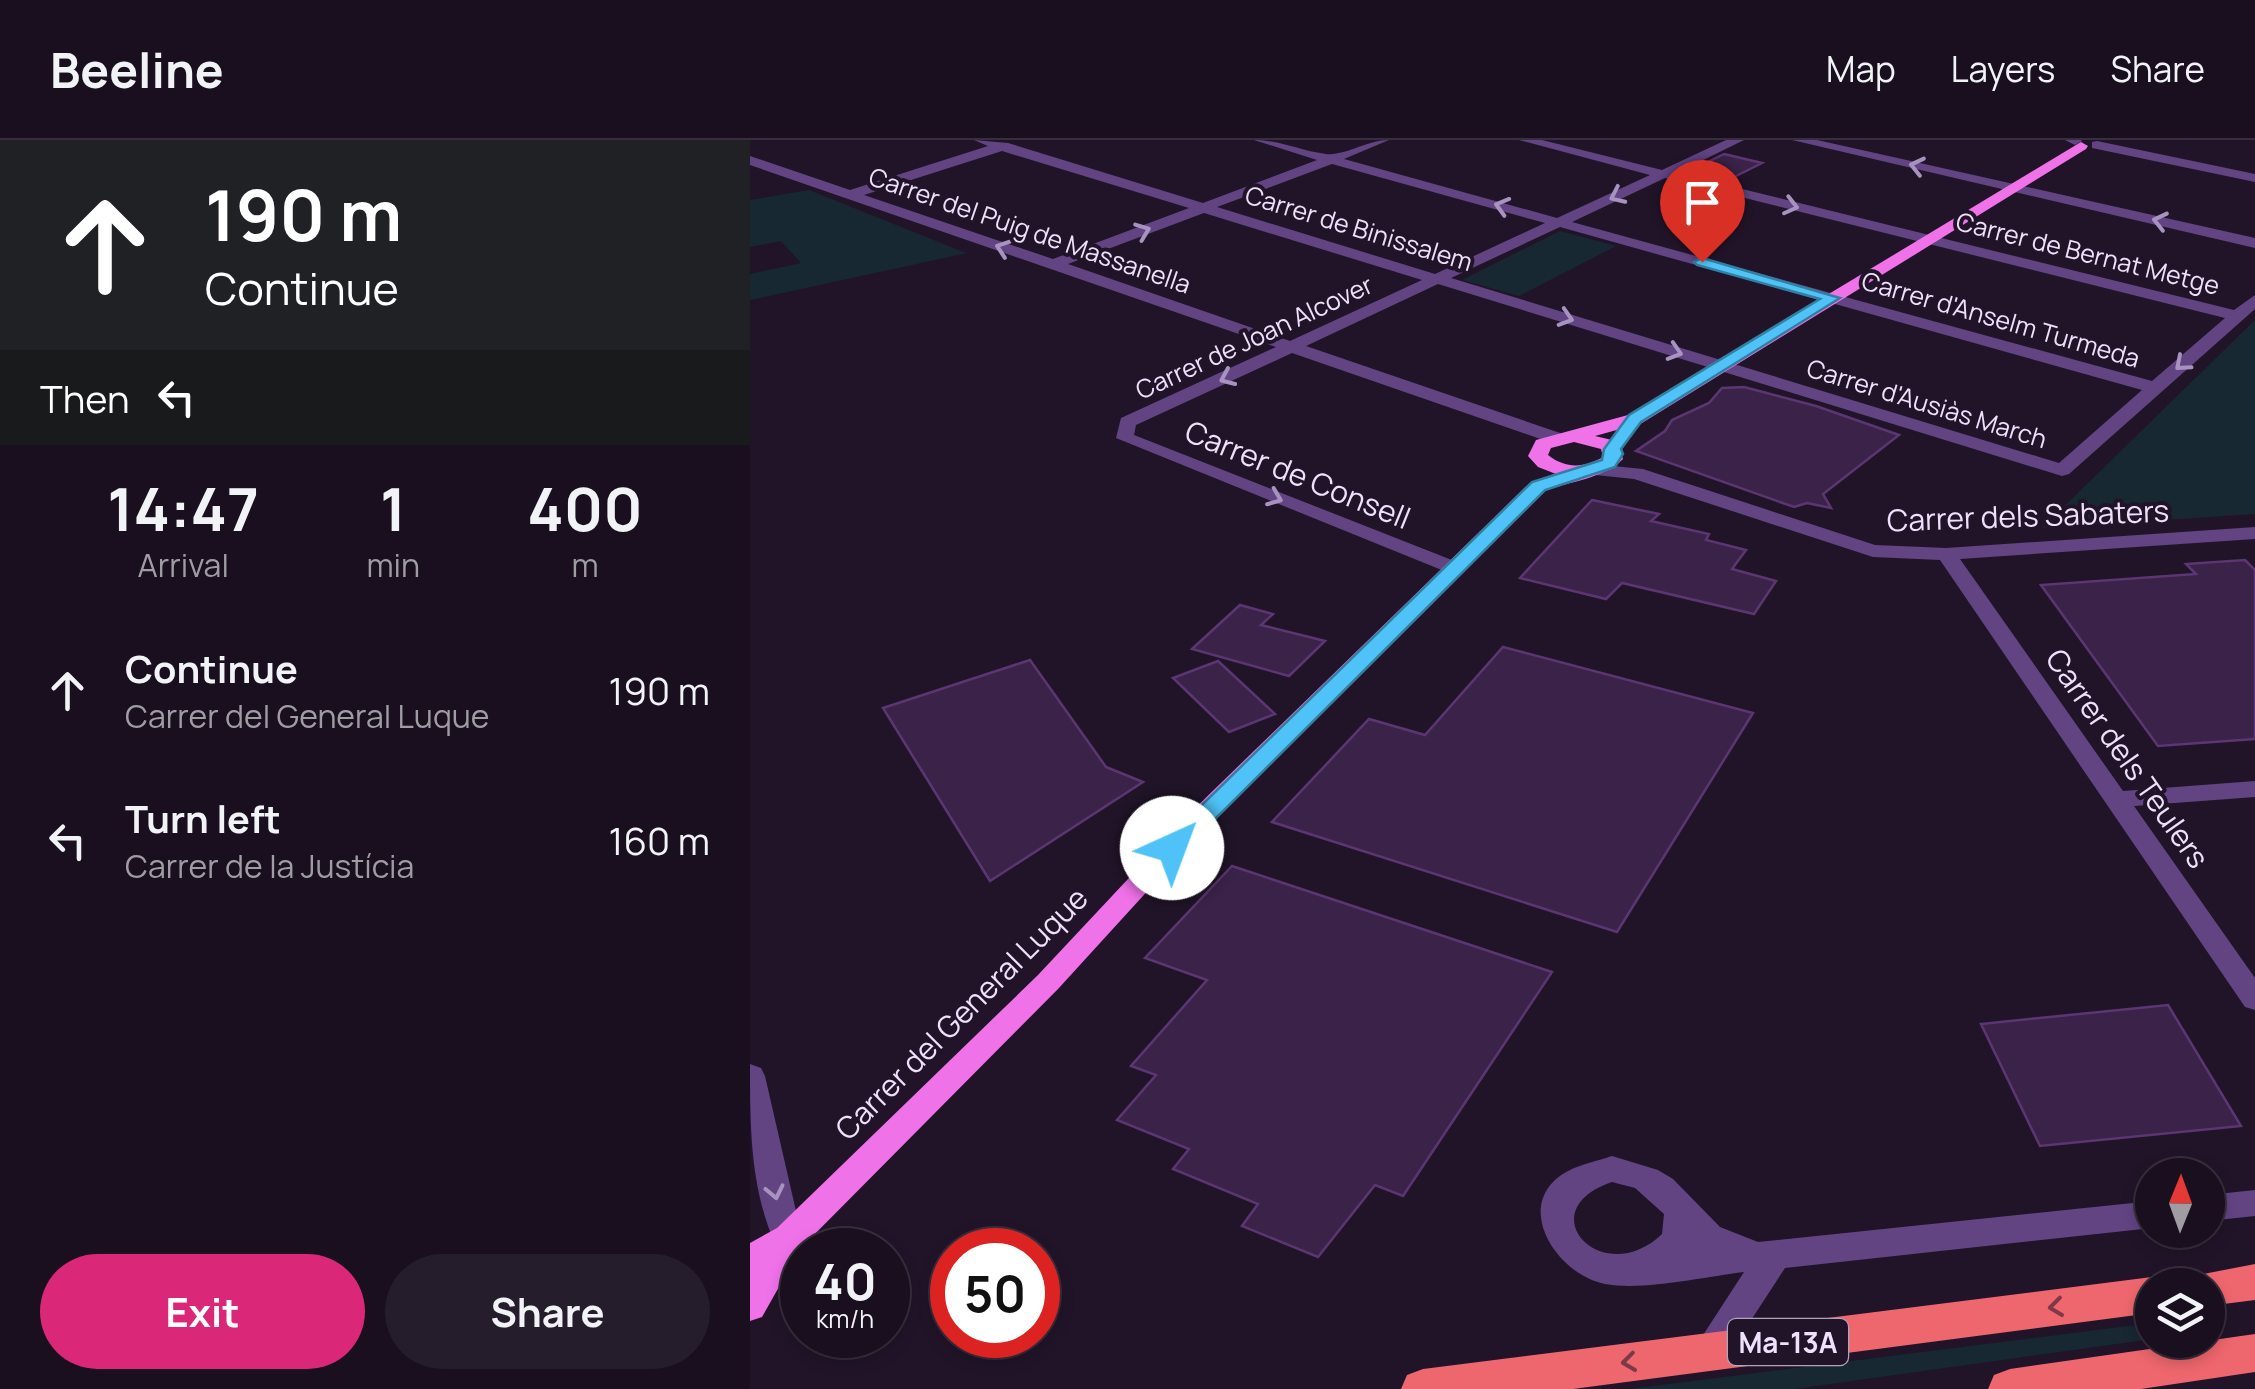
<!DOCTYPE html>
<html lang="en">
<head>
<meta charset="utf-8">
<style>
	:root { --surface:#190f1f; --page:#261d2c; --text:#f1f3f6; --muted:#9f9ca4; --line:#372f3d; --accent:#db2777 }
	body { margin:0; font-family:Manrope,sans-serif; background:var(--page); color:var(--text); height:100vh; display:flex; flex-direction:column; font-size:38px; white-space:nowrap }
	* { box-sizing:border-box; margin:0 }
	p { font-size:32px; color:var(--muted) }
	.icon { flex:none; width:55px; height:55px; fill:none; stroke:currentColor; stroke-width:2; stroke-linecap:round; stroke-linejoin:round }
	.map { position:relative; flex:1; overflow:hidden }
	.sheet { display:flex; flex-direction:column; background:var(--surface); width:750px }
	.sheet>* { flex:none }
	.guide { background:#202124; color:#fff; overflow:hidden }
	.needle { width:65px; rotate:1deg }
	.controls { position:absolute; left:1385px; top:1018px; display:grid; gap:20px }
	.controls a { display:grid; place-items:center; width:90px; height:90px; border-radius:50%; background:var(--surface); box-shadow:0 5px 15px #0003,0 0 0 2px var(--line); font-size:50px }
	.speed { position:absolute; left:30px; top:1088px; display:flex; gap:20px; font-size:50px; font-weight:700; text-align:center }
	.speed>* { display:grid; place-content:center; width:130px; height:130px; border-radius:50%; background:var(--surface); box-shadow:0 5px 15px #0003,0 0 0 2px var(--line); line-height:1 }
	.speed small { font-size:25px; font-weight:400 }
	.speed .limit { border:15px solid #d22; background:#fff; color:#111 }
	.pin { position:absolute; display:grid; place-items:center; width:85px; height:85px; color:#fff; margin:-102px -42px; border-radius:50% 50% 50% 0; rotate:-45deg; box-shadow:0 0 10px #0007 }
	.pin .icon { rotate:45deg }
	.me { position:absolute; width:110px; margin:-55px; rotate:43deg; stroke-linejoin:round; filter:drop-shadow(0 0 8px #0008) }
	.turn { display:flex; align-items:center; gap:35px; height:210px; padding:0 40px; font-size:45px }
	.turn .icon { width:130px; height:130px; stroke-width:2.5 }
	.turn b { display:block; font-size:70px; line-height:85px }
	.then { display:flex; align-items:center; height:95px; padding:0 40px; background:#0003; gap:20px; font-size:38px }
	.eta { display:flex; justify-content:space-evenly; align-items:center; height:170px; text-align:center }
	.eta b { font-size:60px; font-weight:700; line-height:70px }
	.primary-button { display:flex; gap:20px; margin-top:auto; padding:20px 40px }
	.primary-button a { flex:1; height:115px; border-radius:60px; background:var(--accent); color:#fff; font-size:40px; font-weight:700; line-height:115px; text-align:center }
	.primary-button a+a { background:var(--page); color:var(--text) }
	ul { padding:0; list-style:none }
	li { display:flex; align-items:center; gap:30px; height:150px; padding:0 40px }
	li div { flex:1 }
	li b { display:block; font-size:38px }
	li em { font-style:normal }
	header { display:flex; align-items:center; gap:60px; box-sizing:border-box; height:140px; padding:0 50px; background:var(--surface); border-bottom:2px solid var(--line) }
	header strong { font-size:48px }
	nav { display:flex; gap:55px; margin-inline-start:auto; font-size:35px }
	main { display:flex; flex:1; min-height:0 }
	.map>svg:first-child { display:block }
	.green { fill:#172833 }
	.building { fill:#3a2248; stroke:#5c3672; stroke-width:2.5 }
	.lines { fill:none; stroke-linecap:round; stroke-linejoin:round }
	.minor { fill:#624483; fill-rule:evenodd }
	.major { fill:#f072e9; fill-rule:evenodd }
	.highway { fill:#ef676e; fill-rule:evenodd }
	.oneway { stroke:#a892c0 }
	.oneway2 { stroke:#7e3948 }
	.route { fill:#4fc3f7; stroke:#337fa1; stroke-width:2.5 }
	.labels { text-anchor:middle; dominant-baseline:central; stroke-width:8; stroke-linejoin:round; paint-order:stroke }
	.far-street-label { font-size:25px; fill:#efe0fc; stroke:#211429 }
	.shield { fill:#211429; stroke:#b1a3bd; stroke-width:2.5 }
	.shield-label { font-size:28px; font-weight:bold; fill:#efe0fc }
	.street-label { font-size:30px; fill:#efe0fc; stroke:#211429 }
</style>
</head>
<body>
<header>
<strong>Beeline</strong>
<nav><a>Map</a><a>Layers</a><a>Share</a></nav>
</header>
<main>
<section class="sheet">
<div class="guide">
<div class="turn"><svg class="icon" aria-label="ahead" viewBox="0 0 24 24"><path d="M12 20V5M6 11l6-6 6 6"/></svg><div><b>190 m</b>Continue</div></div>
<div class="then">Then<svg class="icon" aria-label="left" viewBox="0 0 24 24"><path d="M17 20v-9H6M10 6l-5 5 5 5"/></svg></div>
</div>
<div class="eta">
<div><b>14:47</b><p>Arrival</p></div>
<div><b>1</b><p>min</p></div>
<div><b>400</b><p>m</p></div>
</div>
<ul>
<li><svg class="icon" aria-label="ahead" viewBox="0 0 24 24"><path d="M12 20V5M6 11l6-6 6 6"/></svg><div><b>Continue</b><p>Carrer del General Luque</p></div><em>190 m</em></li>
<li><svg class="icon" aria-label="left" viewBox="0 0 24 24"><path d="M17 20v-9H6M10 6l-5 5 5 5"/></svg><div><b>Turn left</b><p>Carrer de la Justícia</p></div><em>160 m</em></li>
</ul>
<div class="primary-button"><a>Exit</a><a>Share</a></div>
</section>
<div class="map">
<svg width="1505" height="1249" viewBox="0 0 1505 1249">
	<rect width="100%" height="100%" fill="#211429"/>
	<path class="green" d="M 59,50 L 216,113 L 217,113 L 0,160 L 0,134 L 51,123 L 31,101 L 0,107 L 0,60 Z
		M 810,91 L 866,106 L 769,156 L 712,140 Z
		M 1505,180 L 1505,374 L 1292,388 Z
		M 1402,1183 L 1402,1199 L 1044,1249 L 880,1249 Z"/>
	<path class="building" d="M 974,14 L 1012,23 L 976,41 L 938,32 Z
		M 994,247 L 1066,266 L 1149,295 L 1073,354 L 1081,368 L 1057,363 L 1044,367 L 886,311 L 915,291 L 922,280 L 959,263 L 972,248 Z
		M 842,360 L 909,374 L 901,381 L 959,394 L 956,400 L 996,410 L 982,429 L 1026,441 L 1004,474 L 872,443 L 856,459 L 770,438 Z
		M 1495,420 L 1505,430 L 1505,599 L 1408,606 L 1291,445 L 1446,434 L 1436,424 Z
		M 490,465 L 523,474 L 511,485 L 575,501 L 539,536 L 442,509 Z
		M 753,507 L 1003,573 L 867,792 L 522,682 L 619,579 L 675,595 Z
		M 280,520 L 356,627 L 393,642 L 240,741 L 133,568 Z
		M 468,521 L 525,574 L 479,592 L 423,538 Z
		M 482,726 L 802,832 L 653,1056 L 625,1045 L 568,1117 L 492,1086 L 508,1064 L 423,1029 L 439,1009 L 367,980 L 406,935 L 381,926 L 457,840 L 395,818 Z
		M 1418,865 L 1491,986 L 1290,1006 L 1231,884 Z"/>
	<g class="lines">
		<path class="minor" d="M 224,0 L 258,3 L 453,63 L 567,20 L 504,0 C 530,0 551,11 576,14 C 595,16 617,0 639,0 L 594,19 L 807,78 L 900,35 L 769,0 L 792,0 L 912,30 L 976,0 L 994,0 L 927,33 L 1484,170 L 1505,155 L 1505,169 L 1319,334 L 1312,336 L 688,144 L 556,206 L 813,294 L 813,302 L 799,302 L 542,213 L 386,285 L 384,295 L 712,424 L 715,429 L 712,434 L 704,435 L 366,298 L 371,278 L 526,207 L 0,25 L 0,16 L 100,50 L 238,6 ZM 252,11 L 439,68 L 303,119 L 114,55 ZM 582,24 L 795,83 L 685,134 L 467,67 ZM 915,38 L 1475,178 L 1402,241 L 822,82 ZM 454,73 L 672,140 L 540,201 L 318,124 ZM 810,87 L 1392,250 L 1309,323 L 701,138 Z
			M 1042,0 L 1067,0 L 1505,98 L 1505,108 Z
			M 1315,0 L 1331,0 L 1332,1 L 1325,5 Z
			M 1347,1 L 1505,34 L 1505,42 L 1342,8 L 1342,2 Z
			M 843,324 L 893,329 L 1125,405 L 1196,408 L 1505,387 L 1505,399 L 1210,419 L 1373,651 L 1505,641 L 1505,657 L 1384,666 L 1505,838 L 1505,870 L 1495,867 L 1190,420 L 1123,417 L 884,339 L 836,334 L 836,326 Z
			M 0,924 L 11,928 L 15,936 L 46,1071 L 56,1098 L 51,1108 L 39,1112 L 27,1108 C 0,1050 0,987 0,924 Z
			M 862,1016 L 908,1030 L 923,1039 L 970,1087 L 1008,1102 L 1402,1061 L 1402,1088 L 1035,1128 L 973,1223 L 960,1228 L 947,1223 L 942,1212 L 994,1132 C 953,1137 893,1151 855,1144 C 805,1134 760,1062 818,1031 C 831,1024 848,1021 862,1016 ZM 862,1042 L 885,1048 L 914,1074 L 912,1094 C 853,1151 777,1071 862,1042 Z
			M 1505,1050 L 1505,1076 L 1458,1081 L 1458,1055 Z"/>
		<path class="major" d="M 1331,2 L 1338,6 L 1336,9 L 892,283 L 845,296 L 866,301 L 873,319 C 854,338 820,342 795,350 L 455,688 L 308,849 L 51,1108 L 12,1177 L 0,1181 L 0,1103 L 27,1088 L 288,835 L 437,676 L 781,342 L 806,334 L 788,327 L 778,316 L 786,300 L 878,275 ZM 824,302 L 851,309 L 853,317 C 834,328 816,329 798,315 L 801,308 Z"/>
		<path class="highway" d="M 1505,1124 L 1505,1160 L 1458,1166 L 1458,1145 L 1438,1145 L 1443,1136 Z
			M 1402,1137 L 1418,1145 L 1402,1145 L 1402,1173 L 823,1249 L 651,1249 L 657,1235 L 673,1229 Z
			M 1505,1194 L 1505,1232 L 1391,1249 L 1238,1249 L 1244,1235 L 1260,1229 Z"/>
	</g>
	<defs><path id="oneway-chevron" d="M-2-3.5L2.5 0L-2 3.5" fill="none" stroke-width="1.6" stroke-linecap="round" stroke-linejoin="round" transform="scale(2.5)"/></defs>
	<g class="oneway">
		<use href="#oneway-chevron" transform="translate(1167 26) rotate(-167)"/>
		<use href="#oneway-chevron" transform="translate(867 56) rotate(155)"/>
		<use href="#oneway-chevron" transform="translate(752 66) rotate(-164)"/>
		<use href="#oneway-chevron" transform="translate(1041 66) rotate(14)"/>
		<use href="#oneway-chevron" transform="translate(1410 81) rotate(-167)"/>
		<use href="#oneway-chevron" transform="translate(393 91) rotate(-21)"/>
		<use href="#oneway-chevron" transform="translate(253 108) rotate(-161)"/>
		<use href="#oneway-chevron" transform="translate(816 178) rotate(17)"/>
		<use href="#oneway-chevron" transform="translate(925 212) rotate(17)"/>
		<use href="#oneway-chevron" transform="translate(1432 224) rotate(139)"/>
		<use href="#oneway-chevron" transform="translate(477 238) rotate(156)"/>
		<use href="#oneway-chevron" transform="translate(525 358) rotate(22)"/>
		<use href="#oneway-chevron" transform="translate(25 1052) rotate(78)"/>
	</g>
	<g class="oneway2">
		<use href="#oneway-chevron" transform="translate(1306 1167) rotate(173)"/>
		<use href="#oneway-chevron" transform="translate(879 1222) rotate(173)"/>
	</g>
	<path class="route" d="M 952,118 L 1090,158 L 891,282 L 871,309 L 873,314 L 865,327 L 795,350 L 430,714 L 413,714 L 410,708 L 413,703 L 782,342 L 852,320 L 854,309 L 879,275 L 1070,159 L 947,125 L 944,122 Z"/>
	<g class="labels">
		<g class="far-street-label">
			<text transform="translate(609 88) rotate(17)">Carrer de Binissalem</text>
			<text transform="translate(280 90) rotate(19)">Carrer del Puig de Massanella</text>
			<text transform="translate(1338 113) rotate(14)">Carrer de Bernat Metge</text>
			<text transform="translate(1251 179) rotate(16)">Carrer d'Anselm Turmeda</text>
			<text transform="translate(504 197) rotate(-25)">Carrer de Joan Alcover</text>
			<text transform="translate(1177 263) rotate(17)">Carrer d'Ausiàs March</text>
		</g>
		<rect class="shield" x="978" y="1179" width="120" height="46" rx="8"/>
		<g class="shield-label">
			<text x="1038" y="1202">Ma-13A</text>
		</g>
		<g class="street-label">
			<text transform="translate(548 334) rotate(22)">Carrer de Consell</text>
			<text transform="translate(1278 375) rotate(-2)">Carrer dels Sabaters</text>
			<text transform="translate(1378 618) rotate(55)">Carrer dels Teulers</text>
			<text transform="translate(211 873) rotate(-45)">Carrer del General Luque</text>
		</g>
	</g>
</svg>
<div class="controls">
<a><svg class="needle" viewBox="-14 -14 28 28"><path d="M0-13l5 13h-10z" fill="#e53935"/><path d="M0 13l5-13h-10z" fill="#9f9ca4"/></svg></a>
<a><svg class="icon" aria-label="layers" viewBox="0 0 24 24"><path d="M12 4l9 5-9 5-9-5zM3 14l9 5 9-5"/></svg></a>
</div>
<div class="speed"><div>40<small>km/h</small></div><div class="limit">50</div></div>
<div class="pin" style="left:952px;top:122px;background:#d93025"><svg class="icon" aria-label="arrive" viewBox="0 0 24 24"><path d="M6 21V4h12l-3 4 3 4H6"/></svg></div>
<svg class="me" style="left:422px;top:708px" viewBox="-20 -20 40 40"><circle r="19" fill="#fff"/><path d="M0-13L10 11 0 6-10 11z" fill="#4fc3f7"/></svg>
</div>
</main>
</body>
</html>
